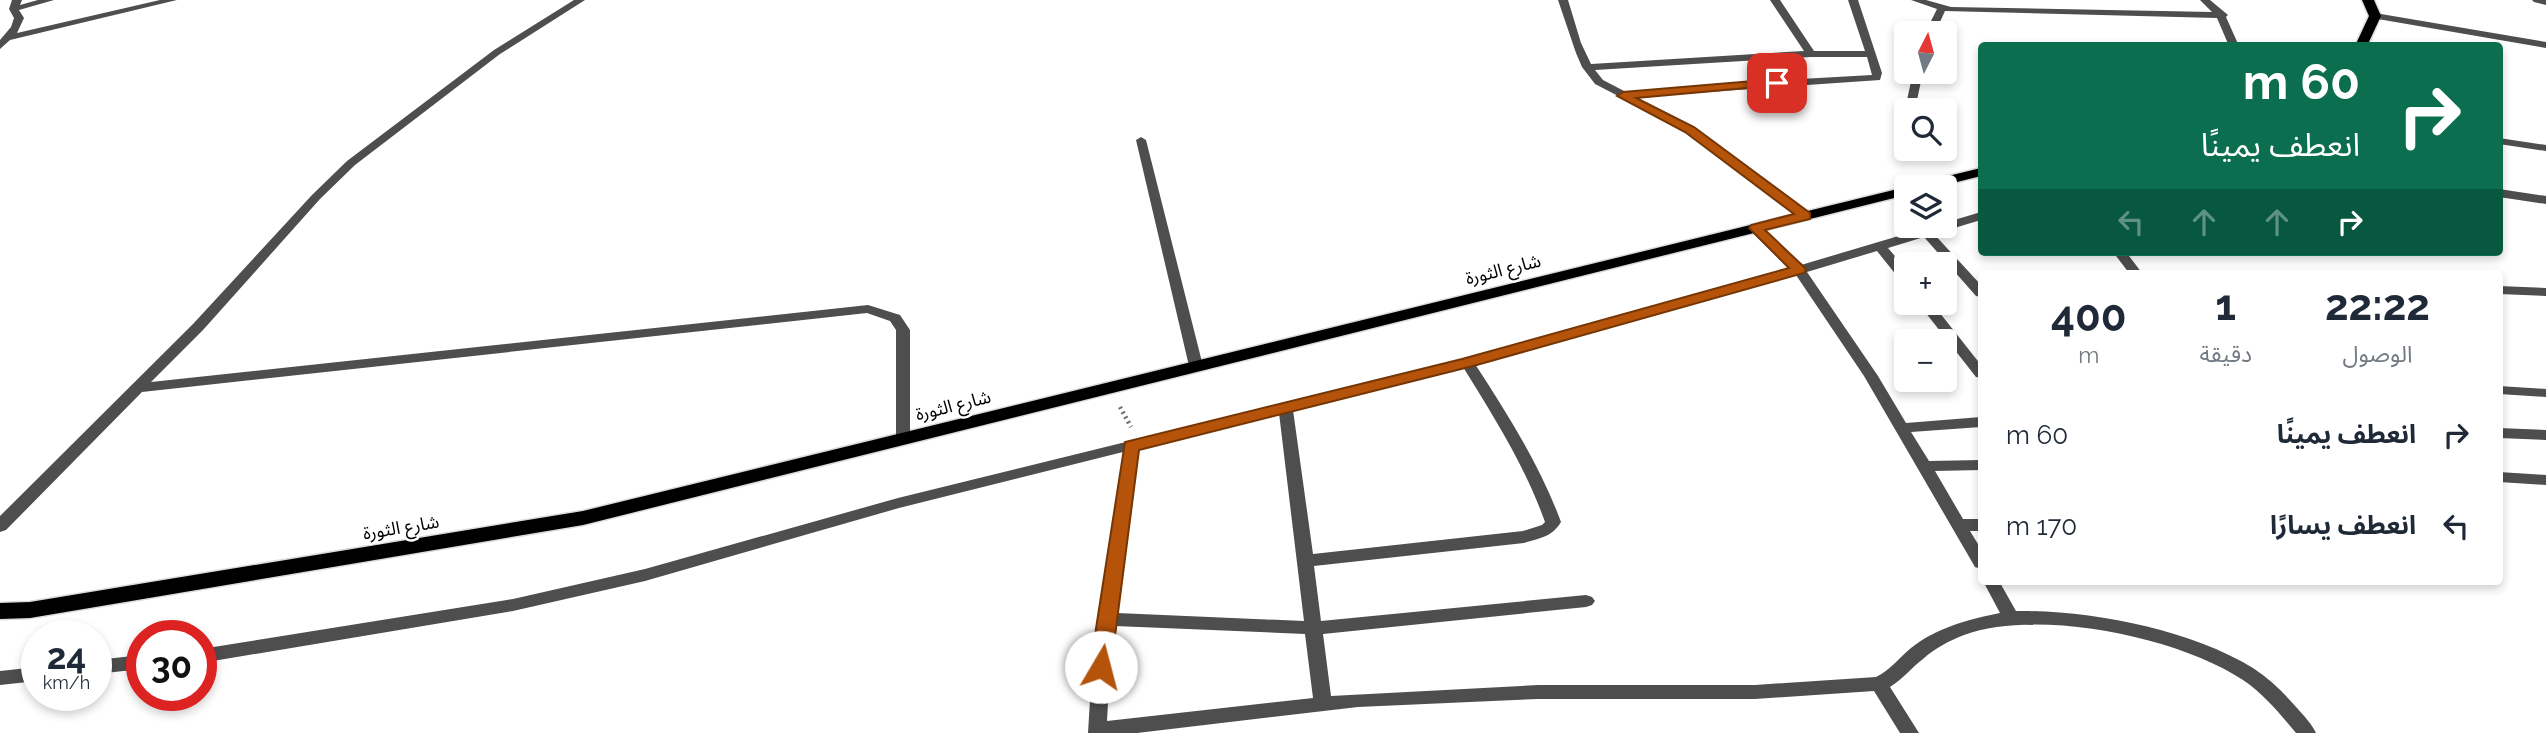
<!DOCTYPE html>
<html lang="ar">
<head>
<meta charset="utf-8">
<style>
	:root { --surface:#fff; --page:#f6f6f7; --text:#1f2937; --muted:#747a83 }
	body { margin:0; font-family:Raleway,"Noto Sans Arabic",sans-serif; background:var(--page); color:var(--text); direction:rtl; height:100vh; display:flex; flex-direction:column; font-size:26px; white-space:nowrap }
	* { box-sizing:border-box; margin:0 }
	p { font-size:23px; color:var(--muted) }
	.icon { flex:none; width:38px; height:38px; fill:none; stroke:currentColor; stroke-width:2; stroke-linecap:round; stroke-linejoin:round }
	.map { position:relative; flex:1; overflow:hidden; direction:ltr }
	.drawer { position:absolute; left:1978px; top:270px; width:525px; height:315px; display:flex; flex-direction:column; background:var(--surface); border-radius:7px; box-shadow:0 4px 10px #0003; direction:rtl }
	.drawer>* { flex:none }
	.top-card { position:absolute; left:1978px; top:42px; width:525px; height:214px; border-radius:7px; box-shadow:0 4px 10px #0003; direction:rtl; background:#0b6e4f; color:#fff; overflow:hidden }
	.needle { width:46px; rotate:6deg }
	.buttons { position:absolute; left:1894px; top:21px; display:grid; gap:14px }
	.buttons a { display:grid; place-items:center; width:63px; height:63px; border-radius:7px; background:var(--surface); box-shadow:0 4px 10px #0003; font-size:35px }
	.speed { position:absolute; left:21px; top:620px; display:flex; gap:14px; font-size:35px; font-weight:700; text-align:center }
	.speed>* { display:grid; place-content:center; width:91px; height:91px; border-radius:50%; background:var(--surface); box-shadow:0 4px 10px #0003; line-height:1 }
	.speed small { font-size:18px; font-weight:400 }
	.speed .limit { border:10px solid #d22; background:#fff; color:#111 }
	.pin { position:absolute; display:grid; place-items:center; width:60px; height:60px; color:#fff; margin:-30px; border-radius:14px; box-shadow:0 4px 10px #0006 }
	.me { position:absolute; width:77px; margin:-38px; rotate:8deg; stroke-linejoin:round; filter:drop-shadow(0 0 5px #0008) }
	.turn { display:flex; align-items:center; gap:24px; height:147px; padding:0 28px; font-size:32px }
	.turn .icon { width:91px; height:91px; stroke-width:2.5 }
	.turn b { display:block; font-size:49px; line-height:60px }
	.lanes { display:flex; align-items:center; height:66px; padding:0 28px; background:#0003; justify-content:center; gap:35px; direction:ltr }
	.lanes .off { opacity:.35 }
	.eta { display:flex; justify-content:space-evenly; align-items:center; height:119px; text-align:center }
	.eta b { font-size:42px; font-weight:700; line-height:49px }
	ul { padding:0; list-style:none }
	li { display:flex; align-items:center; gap:21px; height:91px; padding:0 28px }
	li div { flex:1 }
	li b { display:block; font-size:26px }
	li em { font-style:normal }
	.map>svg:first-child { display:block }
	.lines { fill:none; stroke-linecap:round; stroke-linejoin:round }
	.primary-casing { stroke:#dbdbdb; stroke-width:3 }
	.path { stroke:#707070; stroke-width:4.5; stroke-dasharray:2 3.5; stroke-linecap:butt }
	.minor { fill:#4e4e4e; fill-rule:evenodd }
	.primary { fill:#000; fill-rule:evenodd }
	.route { fill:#b45309; stroke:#753606; stroke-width:2 }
	.labels { text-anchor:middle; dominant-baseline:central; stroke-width:5; stroke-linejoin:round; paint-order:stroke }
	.street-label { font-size:18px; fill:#000; stroke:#fff }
</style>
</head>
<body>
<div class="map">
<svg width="2546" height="733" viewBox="0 0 2546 733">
	<rect width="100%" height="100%" fill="#fff"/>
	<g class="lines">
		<defs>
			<path id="primary" d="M 2362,0 L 2374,0 L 2381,16 L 2367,46 L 2355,46 L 2369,16 Z
				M 1981,168 L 1981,176 L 1937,187 L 1913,187 L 1915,184 Z
				M 1906,187 L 1906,195 L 583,525 L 30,618 L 0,619 L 0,603 L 30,602 L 583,511 L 1906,187 L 1908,187 Z
				M 1944,217 L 1958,225 L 1955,228 L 1950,230 L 1941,226 L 1944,226 Z"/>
		</defs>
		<use href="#primary" class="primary-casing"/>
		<path class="path" d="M 1120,407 L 1131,427"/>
		<path class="minor" d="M 12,0 L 22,0 L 20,5 L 38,0 L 54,0 L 19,10 L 24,18 L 17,33 L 160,0 L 177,0 L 10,40 L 0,49 L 0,40 L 11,27 L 14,18 L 9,9 Z
			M 574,0 L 585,0 L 500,54 L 355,165 L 320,199 L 203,330 L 151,382 L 868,305 L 900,315 L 910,330 L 910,439 L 908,442 L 903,444 L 896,439 L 896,330 L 890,321 L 867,313 L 142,392 L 6,530 L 0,532 L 0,516 L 193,324 L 312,195 L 347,161 L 494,50 Z
			M 1558,0 L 1568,0 L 1581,43 L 1591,64 L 1804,51 L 1770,0 L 1780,0 L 1814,51 L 1865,51 L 1848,0 L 1858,0 L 1882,73 L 1880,80 L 1636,97 L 1694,127 L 1809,213 L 1811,216 L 1809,219 L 1801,219 L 1686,131 L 1595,84 L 1582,67 L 1576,53 ZM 1811,57 L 1867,57 L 1872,75 L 1712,84 L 1626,92 L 1603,80 L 1595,70 Z
			M 1911,0 L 1926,0 L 1951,7 L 2212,12 L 2200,0 L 2210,0 L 2228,15 L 2226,17 L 2239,46 L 2229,46 L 2217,18 L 1945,11 L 1935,33 L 1925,33 L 1937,9 Z
			M 2532,0 L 2546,0 L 2546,5 L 2534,2 Z
			M 2375,13 L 2546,42 L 2546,48 L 2372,18 L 2370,16 Z
			M 1913,72 L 1923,72 L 1917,100 L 1912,103 L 1907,100 Z
			M 1141,137 L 1146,140 L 1203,366 L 1196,370 L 1189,366 L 1136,140 Z
			M 2499,138 L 2546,145 L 2546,151 L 2499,144 Z
			M 2499,189 L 2546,196 L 2546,204 L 2499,197 Z
			M 1981,212 L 1981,220 L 1934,234 L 1981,285 L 1981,297 L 1976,296 L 1924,237 L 1888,248 L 1906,269 L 1906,282 L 1901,281 L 1877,251 L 1807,272 L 1878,376 L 1906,423 L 1981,417 L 1981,427 L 1911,432 L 1929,461 L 1981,460 L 1981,470 L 1935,471 L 1963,519 L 1981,519 L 1981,531 L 1970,531 L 1981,549 L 1981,569 L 1975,567 L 1864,376 L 1796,275 L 1475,364 C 1508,415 1540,465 1561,522 C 1552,537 1540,538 1524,543 L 1314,566 L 1321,621 L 1586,595 L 1592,597 L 1595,601 L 1592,605 L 1586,607 L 1323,634 L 1331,696 L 1538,685 L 1755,685 L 1876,677 C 1890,670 1899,658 1911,648 C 1936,628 1969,619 2000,613 L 1983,581 L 1999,581 L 2016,611 C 2090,610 2189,629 2253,668 C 2270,679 2284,693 2297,708 C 2304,716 2312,724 2316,733 L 2296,733 C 2280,714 2264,694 2243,680 C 2178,637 2039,608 1964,635 C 1949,641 1935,648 1923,659 C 1911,668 1903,679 1890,687 L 1919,733 L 1900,733 L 1874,691 L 1755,699 L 1538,699 L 1358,707 L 1137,733 L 1088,733 L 1092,667 L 1123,452 L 899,508 L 645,581 L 513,611 L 201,663 L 201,649 L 513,599 L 645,569 L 898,498 L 1463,359 L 1790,269 L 1751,231 L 1749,228 L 1751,225 L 1759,225 L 1801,265 L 1922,229 L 1944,226 L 1944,223 ZM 1463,367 C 1494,417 1525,466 1545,522 L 1542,525 L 1523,531 L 1313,554 L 1293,410 ZM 1279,413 L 1304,621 L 1117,613 L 1138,448 ZM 1115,626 L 1305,634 L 1313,698 L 1107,721 L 1110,667 Z
			M 2113,252 L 2126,252 L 2142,273 L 2129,273 Z
			M 2499,286 L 2546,288 L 2546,296 L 2499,294 Z
			M 1918,303 L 1932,303 L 1981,365 L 1981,378 L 1976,377 Z
			M 2499,386 L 2546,389 L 2546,397 L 2499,394 Z
			M 2499,428 L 2546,430 L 2546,440 L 2499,438 Z
			M 2499,472 L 2546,475 L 2546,485 L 2499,482 Z
			M 142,655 L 142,669 L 96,674 L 96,660 Z
			M 37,667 L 37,681 L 0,685 L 0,671 Z"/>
		<use href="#primary" class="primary"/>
	</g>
	<path class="route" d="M 1777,79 L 1782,83 L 1781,85 L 1636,98 L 1694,127 L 1810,213 L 1810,219 L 1765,230 L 1804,267 L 1806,270 L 1804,273 L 1473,366 L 1139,450 L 1111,667 L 1108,673 L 1101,675 L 1093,673 L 1090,667 L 1125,442 L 1462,359 L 1789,268 L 1749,228 L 1751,225 L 1794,214 L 1685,132 L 1617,96 L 1623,92 Z"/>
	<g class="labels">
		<g class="street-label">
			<text transform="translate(1503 269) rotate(-14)">شارع الثورة</text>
			<text transform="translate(953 405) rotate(-14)">شارع الثورة</text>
			<text transform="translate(401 527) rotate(-9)">شارع الثورة</text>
		</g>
	</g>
</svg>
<div class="buttons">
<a><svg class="needle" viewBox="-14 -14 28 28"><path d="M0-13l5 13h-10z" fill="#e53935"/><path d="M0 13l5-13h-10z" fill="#747a83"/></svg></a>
<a><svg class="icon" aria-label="search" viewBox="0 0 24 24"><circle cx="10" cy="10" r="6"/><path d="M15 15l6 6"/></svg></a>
<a><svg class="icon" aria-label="layers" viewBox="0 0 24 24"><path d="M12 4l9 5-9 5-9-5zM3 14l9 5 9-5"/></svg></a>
<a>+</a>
<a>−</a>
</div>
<div class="speed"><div>24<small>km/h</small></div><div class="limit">30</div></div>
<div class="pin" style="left:1777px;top:83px;background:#d93025"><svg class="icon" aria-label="arrive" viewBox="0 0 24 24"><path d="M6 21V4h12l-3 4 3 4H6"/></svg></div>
<svg class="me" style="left:1101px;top:667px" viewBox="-20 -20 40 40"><circle r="19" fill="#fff"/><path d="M0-13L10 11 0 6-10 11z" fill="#b45309"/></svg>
<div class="top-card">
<div class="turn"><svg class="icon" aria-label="right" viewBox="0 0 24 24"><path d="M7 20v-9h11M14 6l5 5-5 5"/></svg><div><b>60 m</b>انعطف يمينًا</div></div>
<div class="lanes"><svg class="icon off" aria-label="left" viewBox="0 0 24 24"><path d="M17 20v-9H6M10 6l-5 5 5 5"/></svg><svg class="icon off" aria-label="ahead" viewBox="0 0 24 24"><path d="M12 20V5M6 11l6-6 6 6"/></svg><svg class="icon off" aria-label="ahead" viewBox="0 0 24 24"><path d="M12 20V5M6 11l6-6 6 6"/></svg><svg class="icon" aria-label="right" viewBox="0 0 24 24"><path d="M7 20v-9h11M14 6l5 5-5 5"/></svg></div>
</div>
<section class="drawer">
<div class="eta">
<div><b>22:22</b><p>الوصول</p></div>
<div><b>1</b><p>دقيقة</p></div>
<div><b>400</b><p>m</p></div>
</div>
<ul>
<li><svg class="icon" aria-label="right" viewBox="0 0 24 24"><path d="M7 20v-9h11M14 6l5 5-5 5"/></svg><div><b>انعطف يمينًا</b></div><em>60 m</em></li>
<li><svg class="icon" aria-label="left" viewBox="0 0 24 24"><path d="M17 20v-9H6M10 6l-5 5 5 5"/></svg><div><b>انعطف يسارًا</b></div><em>170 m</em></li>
</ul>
</section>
</div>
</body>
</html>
